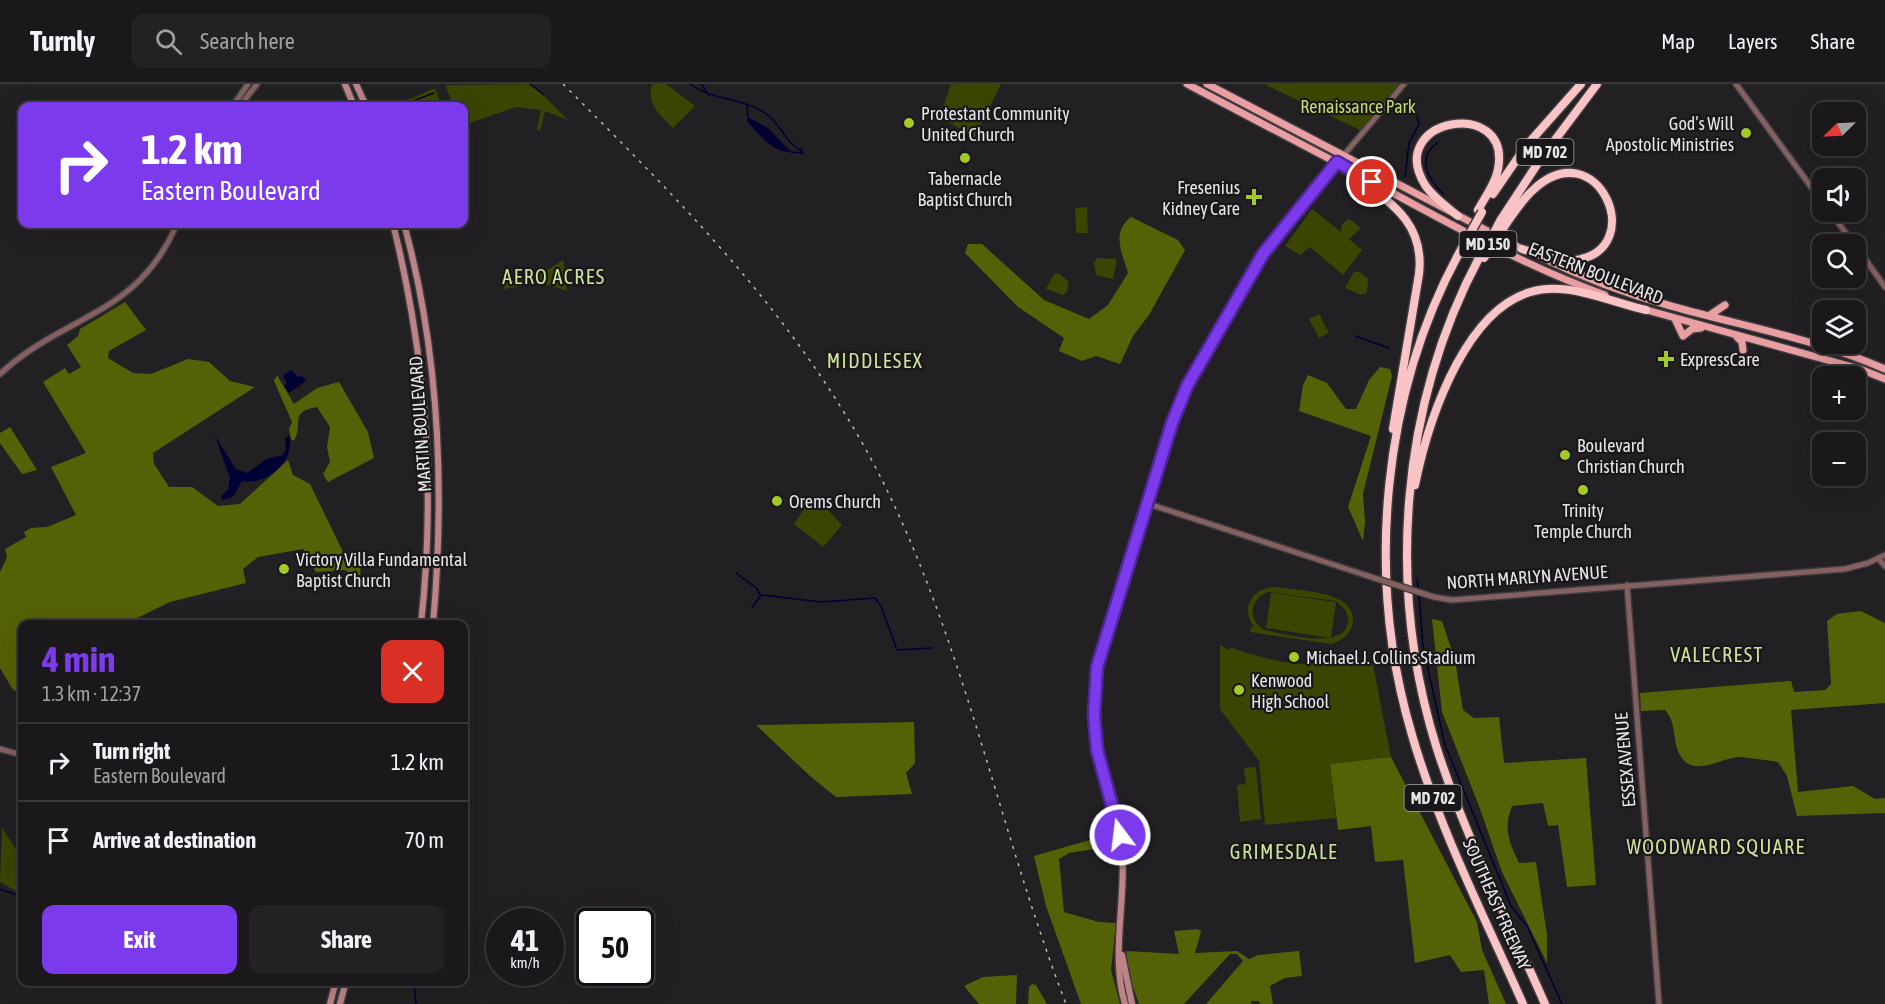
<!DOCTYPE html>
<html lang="en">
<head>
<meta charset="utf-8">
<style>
	:root { --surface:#1a181a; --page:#232123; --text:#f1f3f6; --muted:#9fa0a2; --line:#383739; --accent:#7c3aed }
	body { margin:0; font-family:"Asap Condensed",sans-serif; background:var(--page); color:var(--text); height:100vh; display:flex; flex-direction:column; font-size:22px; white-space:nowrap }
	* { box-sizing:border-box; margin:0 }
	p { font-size:20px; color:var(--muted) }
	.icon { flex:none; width:33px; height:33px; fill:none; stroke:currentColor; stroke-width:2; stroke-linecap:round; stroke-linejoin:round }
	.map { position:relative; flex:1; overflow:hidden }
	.panel { position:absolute; left:18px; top:536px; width:450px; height:366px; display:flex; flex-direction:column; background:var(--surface); border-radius:12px; box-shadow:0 6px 24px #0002,0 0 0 2px var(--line) }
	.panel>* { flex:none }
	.hud { position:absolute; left:18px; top:18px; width:450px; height:126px; border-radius:12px; box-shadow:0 6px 24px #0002,0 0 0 2px var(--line); background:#7c3aed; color:#fff; overflow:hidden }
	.needle { width:39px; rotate:246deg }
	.fabs { position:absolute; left:1812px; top:18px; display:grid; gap:12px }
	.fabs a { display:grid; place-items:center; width:54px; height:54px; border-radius:12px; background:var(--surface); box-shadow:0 6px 24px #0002,0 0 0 2px var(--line); font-size:30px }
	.speed { position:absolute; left:486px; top:824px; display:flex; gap:12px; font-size:30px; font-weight:700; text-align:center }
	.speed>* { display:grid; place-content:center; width:78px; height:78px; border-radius:50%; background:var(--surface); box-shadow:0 6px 24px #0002,0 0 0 2px var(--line); line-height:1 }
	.speed small { font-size:15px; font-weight:400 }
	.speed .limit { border:3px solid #111; border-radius:9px; background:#fff; color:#111 }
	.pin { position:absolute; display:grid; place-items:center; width:51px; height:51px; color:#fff; margin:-26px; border:3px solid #fff; border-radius:50%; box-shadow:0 2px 6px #0007 }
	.me { position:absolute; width:66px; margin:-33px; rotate:345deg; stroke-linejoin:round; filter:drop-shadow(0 0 4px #0008) }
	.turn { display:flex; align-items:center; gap:21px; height:126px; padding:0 24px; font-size:27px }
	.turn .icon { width:78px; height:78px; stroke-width:2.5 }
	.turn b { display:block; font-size:42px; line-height:51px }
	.round { display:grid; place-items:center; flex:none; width:63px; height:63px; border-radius:12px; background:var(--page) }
	.summary { display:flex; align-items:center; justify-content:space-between; height:102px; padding:0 24px }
	h1 { font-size:36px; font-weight:700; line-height:45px; color:var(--accent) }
	.action { display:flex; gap:12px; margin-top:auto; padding:12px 24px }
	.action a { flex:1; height:69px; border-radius:12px; background:var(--accent); color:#fff; font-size:24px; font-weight:700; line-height:69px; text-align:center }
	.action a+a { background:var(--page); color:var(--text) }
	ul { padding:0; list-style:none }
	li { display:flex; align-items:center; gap:18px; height:78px; padding:0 24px; border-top:2px solid var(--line) }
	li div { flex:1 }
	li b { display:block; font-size:22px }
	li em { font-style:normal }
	header { display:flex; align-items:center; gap:36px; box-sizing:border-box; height:84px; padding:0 30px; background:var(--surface); border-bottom:2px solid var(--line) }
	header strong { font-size:28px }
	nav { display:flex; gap:33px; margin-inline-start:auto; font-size:21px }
	.search { width:420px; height:54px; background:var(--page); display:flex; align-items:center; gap:15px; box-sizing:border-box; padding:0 21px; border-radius:12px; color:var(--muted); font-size:22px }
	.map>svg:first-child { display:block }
	.green { fill:#3b4502; fill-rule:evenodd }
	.forest { fill:#556106 }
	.water { fill:#000034 }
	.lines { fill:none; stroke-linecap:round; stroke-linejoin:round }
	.stream { stroke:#000034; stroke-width:1.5 }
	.tertiary-casing { stroke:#3e3c3e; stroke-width:8 }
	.secondary-casing { stroke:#3e3c3e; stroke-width:9 }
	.primary-casing { stroke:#3e3c3e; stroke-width:10 }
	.motorway-casing { stroke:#3e3c3e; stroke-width:11 }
	.tertiary { stroke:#846061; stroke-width:5 }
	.secondary { stroke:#bd8386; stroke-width:6 }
	.primary { stroke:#e99ea2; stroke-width:7 }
	.motorway { stroke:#fac3c5; stroke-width:8 }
	.rail { stroke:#bdbbbd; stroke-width:1.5; stroke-dasharray:3 6; stroke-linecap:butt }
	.tertiary-bridge-casing { stroke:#3e3c3e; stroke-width:8; stroke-linecap:butt }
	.motorway-bridge-casing { stroke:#3e3c3e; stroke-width:11; stroke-linecap:butt }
	.tertiary-bridge { stroke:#846061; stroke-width:5 }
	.motorway-bridge { stroke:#fac3c5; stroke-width:8 }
	.route-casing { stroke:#51269a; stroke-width:15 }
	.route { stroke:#7c3aed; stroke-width:10 }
	.poi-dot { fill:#a2c928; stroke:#191719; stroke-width:2 }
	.labels { text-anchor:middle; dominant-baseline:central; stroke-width:4.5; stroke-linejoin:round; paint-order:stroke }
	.shield { fill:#191719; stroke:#a9a8a9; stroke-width:1.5 }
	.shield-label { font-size:16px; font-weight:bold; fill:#e7e6e7 }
	.park-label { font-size:18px; fill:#c5da6e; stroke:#191719 }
	.poi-label { font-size:18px; fill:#e7e6e7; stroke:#191719; text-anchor:start }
	.street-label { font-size:18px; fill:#e7e6e7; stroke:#191719 }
	.neighbourhood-label { font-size:20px; letter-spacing:1.5px; fill:#cee69c; stroke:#191719 }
</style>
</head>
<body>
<header>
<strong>Turnly</strong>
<div class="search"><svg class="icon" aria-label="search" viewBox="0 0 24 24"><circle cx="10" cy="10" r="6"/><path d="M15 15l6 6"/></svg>Search here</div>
<nav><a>Map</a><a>Layers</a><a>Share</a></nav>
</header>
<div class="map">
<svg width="1885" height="920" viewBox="0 0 1885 920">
	<rect width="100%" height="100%" fill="#222022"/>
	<path class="green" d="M 532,0 L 568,36 L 545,27 L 540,46 L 537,46 L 541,26 L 516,23 L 464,41 L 464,22 L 454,22 L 445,1 Z
		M 652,0 L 666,0 L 695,22 L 673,44 C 660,31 646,20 652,0 Z
		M 951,0 L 1001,0 L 975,53 L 940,33 Z
		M 1264,0 L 1404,0 L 1364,48 Z
		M 435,4 L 442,22 L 393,22 Z
		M 1087,123 L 1088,149 L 1076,149 L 1075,124 Z
		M 1312,125 L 1341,148 L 1342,140 L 1349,135 L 1361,144 L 1349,155 L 1362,166 L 1343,191 L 1310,163 L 1300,171 L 1285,162 Z
		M 1097,174 L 1117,175 L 1113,195 L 1096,191 L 1094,179 Z
		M 563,176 L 567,207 L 542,199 L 504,205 L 504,198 L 541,190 Z
		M 1354,188 L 1360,188 L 1368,195 L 1367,209 L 1361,211 L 1345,204 Z
		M 1058,189 L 1069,198 L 1067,208 L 1063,211 L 1046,205 L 1054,190 Z
		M 1319,230 L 1329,249 L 1319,254 L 1309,235 Z
		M 814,411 L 842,441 L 823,463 L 794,440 Z
		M 1275,503 C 1297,507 1355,506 1353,537 C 1352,550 1342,556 1332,560 L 1250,548 L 1251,543 L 1254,543 C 1240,524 1252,504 1275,503 ZM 1268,508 L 1336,517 L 1346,527 C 1361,570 1283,551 1263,545 C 1247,534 1250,515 1268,508 Z
		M 1271,509 L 1336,518 L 1331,554 L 1266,544 Z
		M 1220,561 L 1229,566 L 1231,564 C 1254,571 1296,585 1319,578 L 1373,581 L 1391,673 L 1330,680 L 1336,734 L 1265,741 L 1259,677 L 1220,625 Z
		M 1256,683 L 1261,735 L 1240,738 L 1237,701 L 1246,700 L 1244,684 Z
		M 2,744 C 17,765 28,782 18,808 L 0,798 Z"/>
	<path class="forest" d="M 1131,133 L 1178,156 L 1185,166 L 1149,231 L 1133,252 L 1120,280 L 1096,272 L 1082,277 L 1059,267 L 1064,254 L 1018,223 L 965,169 L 968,160 L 982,160 L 1044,216 L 1089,235 L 1108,221 L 1128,189 C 1122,169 1111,148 1131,133 Z
		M 125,218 L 146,246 L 109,267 L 108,274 L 133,289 L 151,290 L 188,275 L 209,278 L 230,297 L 255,303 L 153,369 L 154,380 L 169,403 L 192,403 L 218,422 L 240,420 L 288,376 L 293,391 L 310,400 L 347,476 L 361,477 L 360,496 L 345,486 L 316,488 L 303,465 L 258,473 L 243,485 L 246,499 L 170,518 L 125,540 L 22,540 L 22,609 L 13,606 L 0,584 L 0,488 L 7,473 L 5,465 L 26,453 L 24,448 L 31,444 L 47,443 L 76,431 L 51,383 L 86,369 L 43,298 L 65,284 L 69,290 L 81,283 L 67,261 L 78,252 L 80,245 Z
		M 1380,283 L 1390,285 L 1392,292 L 1363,410 L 1365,438 L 1363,457 L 1348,423 L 1371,352 L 1299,327 L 1303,301 L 1308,291 L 1327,299 L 1346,325 L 1356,325 L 1369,296 Z
		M 277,291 L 294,320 L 317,304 L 339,298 L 368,348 L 374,374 L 328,398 L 323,390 L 330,378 L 327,363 L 330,343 L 317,323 C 288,328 304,340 294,357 L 291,355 L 289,345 L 292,338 L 274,297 Z
		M 10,343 L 37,386 L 22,390 L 0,359 L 0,349 Z
		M 1861,527 L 1885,539 L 1885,619 L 1791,626 L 1798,708 L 1853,702 L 1875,715 L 1885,714 L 1885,729 L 1797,732 L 1787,692 L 1778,678 C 1765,676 1752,674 1740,673 C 1723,673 1695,693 1682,674 C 1671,659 1678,640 1665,626 L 1641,627 L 1640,609 L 1791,597 L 1794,608 L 1825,606 L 1831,600 L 1827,537 L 1837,530 Z
		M 1432,535 L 1442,537 L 1455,576 L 1463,626 L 1474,634 L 1499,633 L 1504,679 L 1586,674 L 1596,801 L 1567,803 L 1558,741 L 1548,742 L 1543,719 L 1512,722 C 1503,745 1509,758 1519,779 L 1536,778 L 1547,851 L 1547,879 L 1502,788 L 1479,722 L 1442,628 Z
		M 914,638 L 915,679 L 906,689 L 912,710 L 836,713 L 810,692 L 756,641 Z
		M 1391,673 L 1477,838 L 1482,866 L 1506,920 L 1489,920 L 1484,886 L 1461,888 L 1450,871 L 1415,879 L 1403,776 L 1375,778 L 1371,742 L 1338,746 L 1330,680 Z
		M 1100,753 L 1100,764 L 1069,769 L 1059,775 L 1064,828 L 1099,838 L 1116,839 L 1111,886 L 1120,920 L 1081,920 L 1046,822 L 1034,772 Z
		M 1198,845 L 1201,848 L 1195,869 L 1237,867 L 1249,875 L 1258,871 L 1299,867 L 1302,892 L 1285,894 L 1270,902 L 1273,920 L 1260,920 L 1259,917 L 1251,917 L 1251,920 L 1206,920 L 1243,877 L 1237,870 L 1230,870 L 1184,920 L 1139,920 L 1129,891 L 1126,867 L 1179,870 L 1174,847 Z
		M 1017,891 L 1016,920 L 979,920 L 964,902 L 983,893 Z
		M 1032,900 L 1036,901 L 1047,920 L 1028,920 L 1029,903 Z"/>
	<path class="water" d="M 748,33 L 768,44 L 791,68 C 772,69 759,50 747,37 Z
		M 291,286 L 298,293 L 302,292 L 306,297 L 289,309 L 284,302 L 287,299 L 283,292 Z
		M 289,351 C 296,378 266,402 242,397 L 233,413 L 222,416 L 221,412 L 228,406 L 230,394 L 215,352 L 236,385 L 247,389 L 267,375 L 283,371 L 286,365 L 285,355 Z"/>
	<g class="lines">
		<path class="stream" d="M 530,0 L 544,11
			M 690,0 C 713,17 747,14 769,32 C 781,42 788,62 802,66
			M 701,0 L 709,11
			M 400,22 L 434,9
			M 747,22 L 748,33
			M 1437,59 C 1416,75 1428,95 1443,110
			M 800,66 L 804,70
			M 791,68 L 802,69
			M 1405,93 L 1409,59 L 1419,40 L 1417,33
			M 1355,252 L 1389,264
			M 736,489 L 756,504 L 760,510
			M 1417,496 L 1419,507
			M 1419,511 L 1423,563 L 1445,661 L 1511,822 L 1527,842 L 1562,920
			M 752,524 L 761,511 L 821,518 L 875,514 L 881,522 L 897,566 L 932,564
			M 0,805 L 22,813
			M 295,897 L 304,903
			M 414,897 L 416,920"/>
		<defs>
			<path id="tertiary" d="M 1736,0 L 1822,118
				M 233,22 L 248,0
				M 240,22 L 257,0
				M 1343,72 L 1404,0
				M 1830,128 L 1854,160
				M 1856,162 L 1885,203
				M 0,290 C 66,229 137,233 177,140
				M 1146,419 L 1365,491
				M 1878,474 L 1885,482
				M 1627,501 L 1659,920
				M 1434,513 L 1452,516 L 1845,485 L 1868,479 L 1885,471
				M 0,665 L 22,671"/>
			<path id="secondary" d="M 345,0 L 354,22
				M 356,0 L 366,22
				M 393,140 C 426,272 436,405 421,540
				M 404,140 C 440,271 445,405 433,540
				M 1122,871 L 1132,920
				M 330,920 L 336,897
				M 340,920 L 346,897
				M 1125,920 C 1110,871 1127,813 1122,761 C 1119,735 1108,711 1101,686 C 1091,651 1092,608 1099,573 L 1170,345 L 1187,302 L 1263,169 L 1343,72"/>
			<path id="primary" d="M 1187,0 L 1341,81
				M 1207,0 L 1524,166
				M 1354,88 C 1436,132 1517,179 1605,211
				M 1543,174 C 1584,194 1627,210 1671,222 C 1742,242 1816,255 1885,285
				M 1643,225 L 1860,285 L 1885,295
				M 1710,231 L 1725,221
				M 1675,235 L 1683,252 L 1692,245 L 1701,244
				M 1737,253 L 1742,258 L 1743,266"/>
			<path id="motorway" d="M 1337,78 C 1376,112 1426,129 1419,190 L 1393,345
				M 1493,110 L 1526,62 L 1581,0
				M 1458,132 C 1447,123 1433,113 1425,101 C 1384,34 1512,12 1498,85 C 1496,99 1485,113 1478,126
				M 1500,137 L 1540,76 L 1597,0
				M 1506,140 C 1514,129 1522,116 1532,107 C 1597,44 1650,165 1576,176 C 1558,178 1539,170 1522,165
				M 1463,162 C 1381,308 1365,493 1412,651 C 1439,744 1484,832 1523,920
				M 1480,172 C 1400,322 1386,503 1437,665 C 1465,752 1508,836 1545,920
				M 1415,401 C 1428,337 1468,209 1548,205 C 1580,203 1615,219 1646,226"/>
		</defs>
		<use href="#tertiary" class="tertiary-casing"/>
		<use href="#secondary" class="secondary-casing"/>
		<use href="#primary" class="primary-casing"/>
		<use href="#motorway" class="motorway-casing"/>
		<use href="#tertiary" class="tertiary"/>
		<use href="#secondary" class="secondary"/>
		<use href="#primary" class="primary"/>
		<use href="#motorway" class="motorway"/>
		<path class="rail" d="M 563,0 C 685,122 798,234 879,390 C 964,557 999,746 1066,920"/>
		<defs>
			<path id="tertiary-bridge" d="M 1365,491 L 1434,513"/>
			<path id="motorway-bridge" d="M 1490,156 L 1500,137
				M 1463,162 L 1482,128
				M 1484,174 L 1506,140"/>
		</defs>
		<use href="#tertiary-bridge" class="tertiary-bridge-casing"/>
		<use href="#motorway-bridge" class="motorway-bridge-casing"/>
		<use href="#tertiary-bridge" class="tertiary-bridge"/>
		<use href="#motorway-bridge" class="motorway-bridge"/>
	</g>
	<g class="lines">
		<defs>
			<path id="route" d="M 1120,751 L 1097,666 L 1094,631 L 1097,583 L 1172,339 L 1187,302 L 1263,170 L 1337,78 L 1372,98"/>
		</defs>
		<use href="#route" class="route-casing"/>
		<use href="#route" class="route"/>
	</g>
	<g class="poi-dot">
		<circle cx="909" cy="39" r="6"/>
		<circle cx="1746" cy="49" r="6"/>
		<circle cx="965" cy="74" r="6"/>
		<path d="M1251 104h6v6h6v6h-6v6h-6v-6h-6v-6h6z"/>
		<path d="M1663 266h6v6h6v6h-6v6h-6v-6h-6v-6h6z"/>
		<circle cx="1565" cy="371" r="6"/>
		<circle cx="1583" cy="406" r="6"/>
		<circle cx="777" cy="417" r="6"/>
		<circle cx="284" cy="485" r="6"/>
		<circle cx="1294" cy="573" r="6"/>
		<circle cx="1239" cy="606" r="6"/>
	</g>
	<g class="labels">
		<g class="shield">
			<rect x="1516.5" y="55" width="57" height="26" rx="4.5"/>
			<rect x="1459.5" y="147" width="57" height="26" rx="4.5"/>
			<rect x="1404.5" y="701" width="57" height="26" rx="4.5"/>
		</g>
		<g class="shield-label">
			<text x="1545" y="68">MD 702</text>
			<text x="1488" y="160">MD 150</text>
			<text x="1433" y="714">MD 702</text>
		</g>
		<g class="park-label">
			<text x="1358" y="22">Renaissance Park</text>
		</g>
		<g class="poi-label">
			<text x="921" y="29">Protestant Community<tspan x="921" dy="21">United Church</tspan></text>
			<text x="1734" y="39" text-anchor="end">God’s Will<tspan x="1734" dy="21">Apostolic Ministries</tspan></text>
			<text x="965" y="94" text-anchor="middle">Tabernacle<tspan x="965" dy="21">Baptist Church</tspan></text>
			<text x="1240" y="103" text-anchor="end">Fresenius<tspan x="1240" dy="21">Kidney Care</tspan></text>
			<text x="1680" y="275">ExpressCare</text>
			<text x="1577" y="361">Boulevard<tspan x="1577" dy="21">Christian Church</tspan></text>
			<text x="789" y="417">Orems Church</text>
			<text x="1583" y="426" text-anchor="middle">Trinity<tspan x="1583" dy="21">Temple Church</tspan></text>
			<text x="296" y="475">Victory Villa Fundamental<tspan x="296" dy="21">Baptist Church</tspan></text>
			<text x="1306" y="573">Michael J. Collins Stadium</text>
			<text x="1251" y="596">Kenwood<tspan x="1251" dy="21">High School</tspan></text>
		</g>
		<g class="street-label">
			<text transform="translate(1596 189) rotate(21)">EASTERN BOULEVARD</text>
			<text transform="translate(420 340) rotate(-94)">MARTIN BOULEVARD</text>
			<text transform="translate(1527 493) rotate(-4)">NORTH MARLYN AVENUE</text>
			<text transform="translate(1625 676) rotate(-95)">ESSEX AVENUE</text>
			<text transform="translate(1497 820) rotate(66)">SOUTHEAST FREEWAY</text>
		</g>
		<g class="neighbourhood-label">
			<text x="554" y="192">AERO ACRES</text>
			<text x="875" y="276">MIDDLESEX</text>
			<text x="1717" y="570">VALECREST</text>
			<text x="1716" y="762">WOODWARD SQUARE</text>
			<text x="1284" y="767">GRIMESDALE</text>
		</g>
	</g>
</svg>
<div class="fabs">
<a><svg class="needle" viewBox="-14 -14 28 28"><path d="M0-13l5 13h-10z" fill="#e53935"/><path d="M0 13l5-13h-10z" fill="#9fa0a2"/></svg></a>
<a><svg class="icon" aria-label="sound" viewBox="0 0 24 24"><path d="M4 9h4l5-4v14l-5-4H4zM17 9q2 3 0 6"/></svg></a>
<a><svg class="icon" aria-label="search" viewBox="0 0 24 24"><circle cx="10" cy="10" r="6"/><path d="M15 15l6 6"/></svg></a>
<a><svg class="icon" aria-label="layers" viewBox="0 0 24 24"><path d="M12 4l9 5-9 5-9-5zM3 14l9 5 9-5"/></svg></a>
<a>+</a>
<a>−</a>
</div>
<div class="speed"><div>41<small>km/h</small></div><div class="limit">50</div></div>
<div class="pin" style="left:1372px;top:98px;background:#d93025"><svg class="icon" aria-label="arrive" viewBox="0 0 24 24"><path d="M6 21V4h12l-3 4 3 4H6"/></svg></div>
<svg class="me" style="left:1120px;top:751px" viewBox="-20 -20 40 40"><circle r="17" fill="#7c3aed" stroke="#fff" stroke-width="3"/><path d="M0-11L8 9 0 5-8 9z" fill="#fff"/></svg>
<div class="hud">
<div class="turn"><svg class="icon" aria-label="right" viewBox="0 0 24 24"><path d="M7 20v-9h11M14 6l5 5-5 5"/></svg><div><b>1.2 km</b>Eastern Boulevard</div></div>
</div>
<section class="panel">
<div class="summary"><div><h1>4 min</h1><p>1.3 km · 12:37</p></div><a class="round" style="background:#d93025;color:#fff"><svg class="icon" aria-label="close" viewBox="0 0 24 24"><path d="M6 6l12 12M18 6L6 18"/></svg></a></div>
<ul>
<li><svg class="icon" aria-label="right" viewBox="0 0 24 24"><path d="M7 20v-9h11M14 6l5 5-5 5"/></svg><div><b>Turn right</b><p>Eastern Boulevard</p></div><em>1.2 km</em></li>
<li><svg class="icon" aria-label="arrive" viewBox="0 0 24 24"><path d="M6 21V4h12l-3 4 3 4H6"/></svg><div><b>Arrive at destination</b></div><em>70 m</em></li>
</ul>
<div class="action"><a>Exit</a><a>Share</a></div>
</section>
</div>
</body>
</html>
